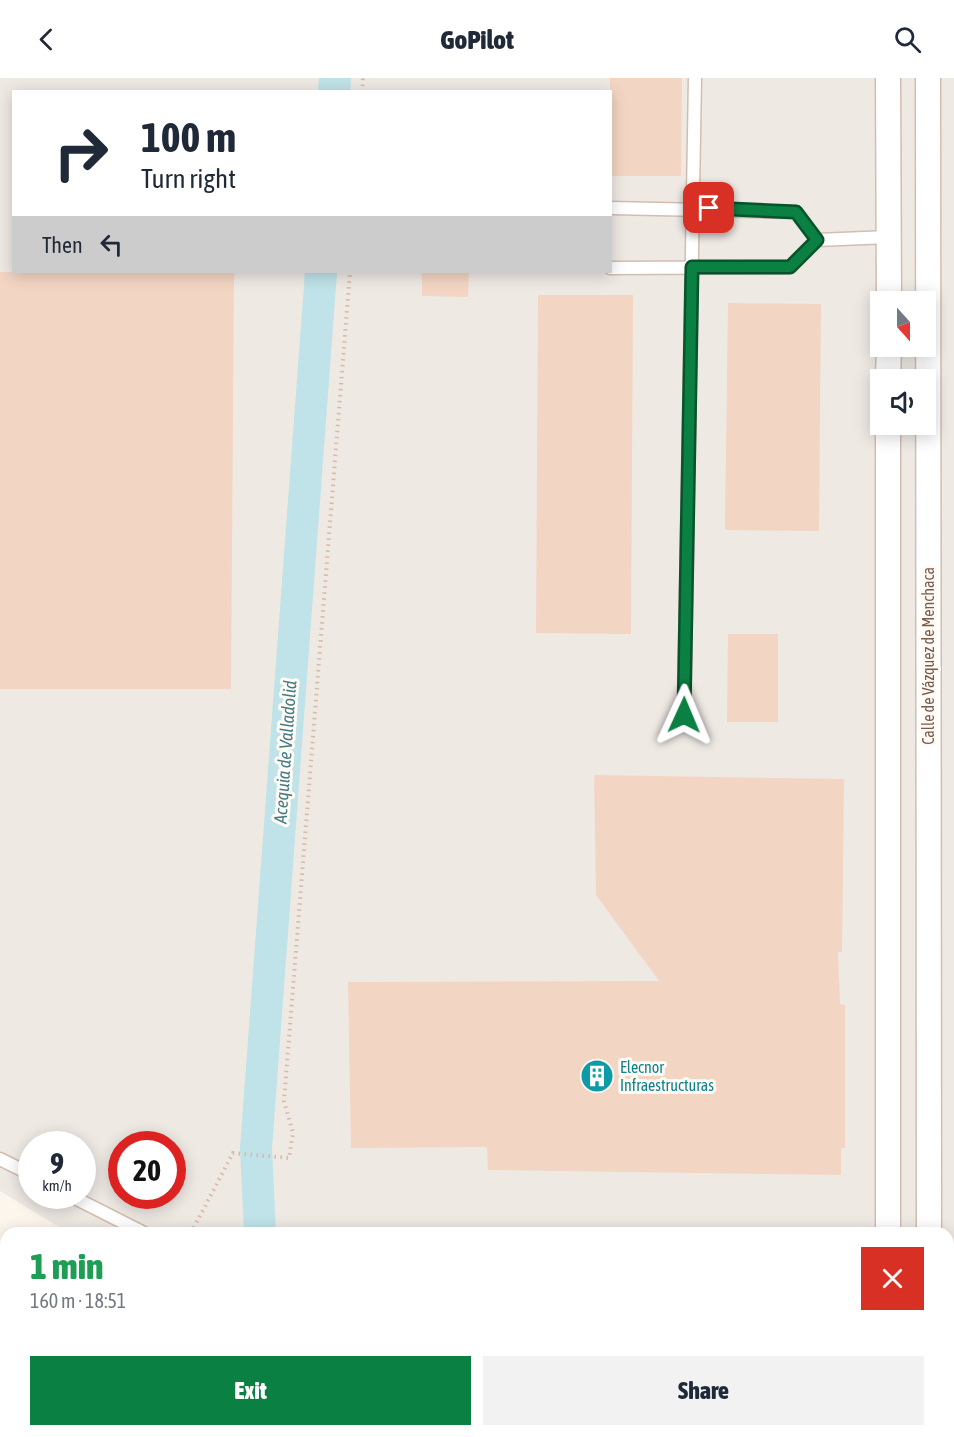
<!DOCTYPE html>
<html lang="en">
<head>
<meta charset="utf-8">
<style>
	:root { --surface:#fff; --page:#f2f2f3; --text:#1f2937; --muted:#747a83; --accent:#0b8043 }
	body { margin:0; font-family:"Asap Condensed",sans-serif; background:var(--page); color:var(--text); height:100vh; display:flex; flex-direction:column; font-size:22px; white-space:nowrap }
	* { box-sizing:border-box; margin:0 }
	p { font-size:20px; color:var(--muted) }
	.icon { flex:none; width:33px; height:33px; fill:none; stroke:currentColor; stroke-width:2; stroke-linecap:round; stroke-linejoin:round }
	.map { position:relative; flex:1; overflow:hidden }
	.drawer { position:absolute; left:0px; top:1149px; width:954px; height:210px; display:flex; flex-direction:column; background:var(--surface); border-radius:18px 18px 0 0; box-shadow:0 3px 15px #0003 }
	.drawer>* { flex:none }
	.banner { position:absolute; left:12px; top:12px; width:600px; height:183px; border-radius:0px; box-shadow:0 3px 15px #0003; background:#fff; color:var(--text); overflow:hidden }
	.needle { width:39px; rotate:159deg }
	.controls { position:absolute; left:870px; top:213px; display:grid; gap:12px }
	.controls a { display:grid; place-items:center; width:66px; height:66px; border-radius:0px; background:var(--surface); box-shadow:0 3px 15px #0003; font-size:30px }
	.speed { position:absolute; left:18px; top:1053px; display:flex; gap:12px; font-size:30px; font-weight:700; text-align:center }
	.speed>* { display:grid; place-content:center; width:78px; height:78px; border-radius:50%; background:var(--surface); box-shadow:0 3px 15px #0003; line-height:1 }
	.speed small { font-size:15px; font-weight:400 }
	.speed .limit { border:9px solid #d22; background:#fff; color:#111 }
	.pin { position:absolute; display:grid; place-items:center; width:51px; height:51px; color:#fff; margin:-26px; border-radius:12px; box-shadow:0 3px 9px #0006 }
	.me { position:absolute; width:66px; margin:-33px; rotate:1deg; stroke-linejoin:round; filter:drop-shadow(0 0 4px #0008) }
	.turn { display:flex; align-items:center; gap:21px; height:126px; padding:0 30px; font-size:27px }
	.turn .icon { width:78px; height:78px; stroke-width:2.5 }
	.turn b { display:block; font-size:42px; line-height:51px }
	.then { display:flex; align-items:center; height:57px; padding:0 30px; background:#0003; gap:12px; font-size:22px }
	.round { display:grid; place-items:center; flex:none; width:63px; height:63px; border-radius:0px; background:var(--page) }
	.overview { display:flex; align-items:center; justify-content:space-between; height:102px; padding:0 30px }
	h1 { font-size:36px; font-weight:800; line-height:45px; color:#1e9e55 }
	.cta { display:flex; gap:12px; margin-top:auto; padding:12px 30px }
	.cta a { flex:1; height:69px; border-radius:0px; background:var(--accent); color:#fff; font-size:24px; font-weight:800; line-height:69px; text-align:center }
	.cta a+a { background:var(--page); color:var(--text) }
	header { display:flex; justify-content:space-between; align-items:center; height:78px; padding:0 30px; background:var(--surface); font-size:27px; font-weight:800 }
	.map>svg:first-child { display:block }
	.industrial { fill:#efe9e4; fill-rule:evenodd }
	.green { fill:#d8ecc9 }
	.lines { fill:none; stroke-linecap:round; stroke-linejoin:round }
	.canal { stroke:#bfe3e8; stroke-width:32 }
	.building { fill:#f3d5c3 }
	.lane-casing { stroke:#d1beb0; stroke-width:15 }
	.street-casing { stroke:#d1beb0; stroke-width:27 }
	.path { stroke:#d9b8a5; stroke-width:4; stroke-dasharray:1.5 4.5; stroke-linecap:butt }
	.lane { stroke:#fff; stroke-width:12 }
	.street { stroke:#fff; stroke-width:24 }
	.route-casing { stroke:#07532c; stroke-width:15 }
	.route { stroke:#0b8043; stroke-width:10 }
	.labels { text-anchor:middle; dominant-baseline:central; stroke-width:6; stroke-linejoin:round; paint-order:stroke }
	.street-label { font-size:16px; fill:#7a5c4d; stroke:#fffaf3 }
	.culture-label { font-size:16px; fill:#0d838f; stroke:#fffaf3; text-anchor:start }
	.water-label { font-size:18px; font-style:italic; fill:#437c86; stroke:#fffaf3 }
</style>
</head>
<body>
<header><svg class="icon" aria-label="back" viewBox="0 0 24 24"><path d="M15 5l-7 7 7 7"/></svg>GoPilot<svg class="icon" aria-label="search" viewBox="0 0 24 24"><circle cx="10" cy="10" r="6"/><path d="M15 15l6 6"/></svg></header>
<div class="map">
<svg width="954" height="1359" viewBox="0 0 954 1359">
	<rect width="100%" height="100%" fill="#fdf6ec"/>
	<path class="industrial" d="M 0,0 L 954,0 L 954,1359 L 226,1359 L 227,1353 L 948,1353 L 948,1155 L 69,1155 L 0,1113 ZM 14,14 L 610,14 L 610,194 L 14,194 ZM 880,224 L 926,224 L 926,268 L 880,268 ZM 880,302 L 926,302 L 926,346 L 880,346 ZM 32,1066 L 82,1066 L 82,1118 L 32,1118 ZM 122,1066 L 172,1066 L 172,1118 L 122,1118 Z"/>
	<path class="green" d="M 143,1353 L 183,1353 L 205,1359 L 141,1359 Z"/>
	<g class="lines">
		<path class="canal" d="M 334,14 L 335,0
			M 260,1155 L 256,1070 L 321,194"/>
	</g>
	<path class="building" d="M 610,0 L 682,0 L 681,98 L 610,98 Z
		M 0,194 L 234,194 L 231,611 L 0,611 Z
		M 422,194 L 469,194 L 468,219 L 422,218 Z
		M 538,217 L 633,217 L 631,556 L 536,555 Z
		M 728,225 L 821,226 L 819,453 L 725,452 Z
		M 728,556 L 778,556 L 778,644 L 727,644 Z
		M 594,697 L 844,701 L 842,874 L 838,874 L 840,926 L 845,927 L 845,1070 L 841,1070 L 841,1097 L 488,1092 L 487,1069 L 351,1070 L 348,904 L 659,903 L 596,817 Z"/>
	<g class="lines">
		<defs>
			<path id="lane" d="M 610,130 L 796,134 L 817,162 L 889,159
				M 610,190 L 790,189 L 817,162
				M 684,637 L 695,0
				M 0,1081 L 32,1097
				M 71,1118 L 144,1155
				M 314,1359 L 317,1353"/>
			<path id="street" d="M 888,0 L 889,224
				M 928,0 L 929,1155
				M 888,302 L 889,268
				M 888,1155 L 888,346
				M 930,1353 L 930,1359
				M 888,1359 L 888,1353"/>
		</defs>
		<use href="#lane" class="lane-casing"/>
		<use href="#street" class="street-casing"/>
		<path class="path" d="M 362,14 L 363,0
			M 191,1155 L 233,1075 L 289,1080 L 293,1055 L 284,1023 L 350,194
			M 207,1359 L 209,1353"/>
		<use href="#lane" class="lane"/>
		<use href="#street" class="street"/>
	</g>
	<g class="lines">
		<defs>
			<path id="route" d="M 684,637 L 692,189 L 790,189 L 817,162 L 796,134 L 709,130"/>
		</defs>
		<use href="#route" class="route-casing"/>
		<use href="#route" class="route"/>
	</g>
	<defs>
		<symbol id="building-disc" viewBox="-11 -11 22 22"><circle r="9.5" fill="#0f9aa8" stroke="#fffaf3"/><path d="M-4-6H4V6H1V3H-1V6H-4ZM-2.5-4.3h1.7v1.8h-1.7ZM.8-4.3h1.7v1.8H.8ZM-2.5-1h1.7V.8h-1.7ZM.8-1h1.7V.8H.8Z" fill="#fff"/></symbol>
	</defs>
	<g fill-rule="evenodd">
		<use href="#building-disc" x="578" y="979" width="38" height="38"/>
	</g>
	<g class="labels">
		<g class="street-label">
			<text transform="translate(928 578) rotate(-90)">Calle de Vázquez de Menchaca</text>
		</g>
		<g class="culture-label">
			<text x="620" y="989">Elecnor<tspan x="620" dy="18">Infraestructuras</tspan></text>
		</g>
		<g class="water-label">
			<text transform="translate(285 674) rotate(-86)">Acequia de Valladolid</text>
		</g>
	</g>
</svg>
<div class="controls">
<a><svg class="needle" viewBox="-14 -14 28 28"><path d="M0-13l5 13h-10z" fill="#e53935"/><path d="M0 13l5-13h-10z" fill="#747a83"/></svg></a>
<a><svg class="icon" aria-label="sound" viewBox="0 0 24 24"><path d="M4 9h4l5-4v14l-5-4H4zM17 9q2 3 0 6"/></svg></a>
</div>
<div class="speed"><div>9<small>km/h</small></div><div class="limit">20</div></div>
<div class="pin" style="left:709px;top:130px;background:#d93025"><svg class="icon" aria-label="arrive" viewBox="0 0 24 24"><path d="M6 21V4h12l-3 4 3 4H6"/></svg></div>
<svg class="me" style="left:684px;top:637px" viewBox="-20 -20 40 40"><path d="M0-17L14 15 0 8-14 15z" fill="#0b8043" stroke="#fff" stroke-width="4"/></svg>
<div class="banner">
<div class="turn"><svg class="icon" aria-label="right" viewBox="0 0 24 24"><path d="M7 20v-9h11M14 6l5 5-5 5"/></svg><div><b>100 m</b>Turn right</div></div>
<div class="then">Then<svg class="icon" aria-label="left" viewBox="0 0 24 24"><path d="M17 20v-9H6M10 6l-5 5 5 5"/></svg></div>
</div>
<section class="drawer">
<div class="overview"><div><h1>1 min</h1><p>160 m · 18:51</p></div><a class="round" style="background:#d93025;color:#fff"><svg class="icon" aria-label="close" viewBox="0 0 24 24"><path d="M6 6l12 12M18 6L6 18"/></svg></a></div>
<div class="cta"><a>Exit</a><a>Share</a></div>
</section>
</div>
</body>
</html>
